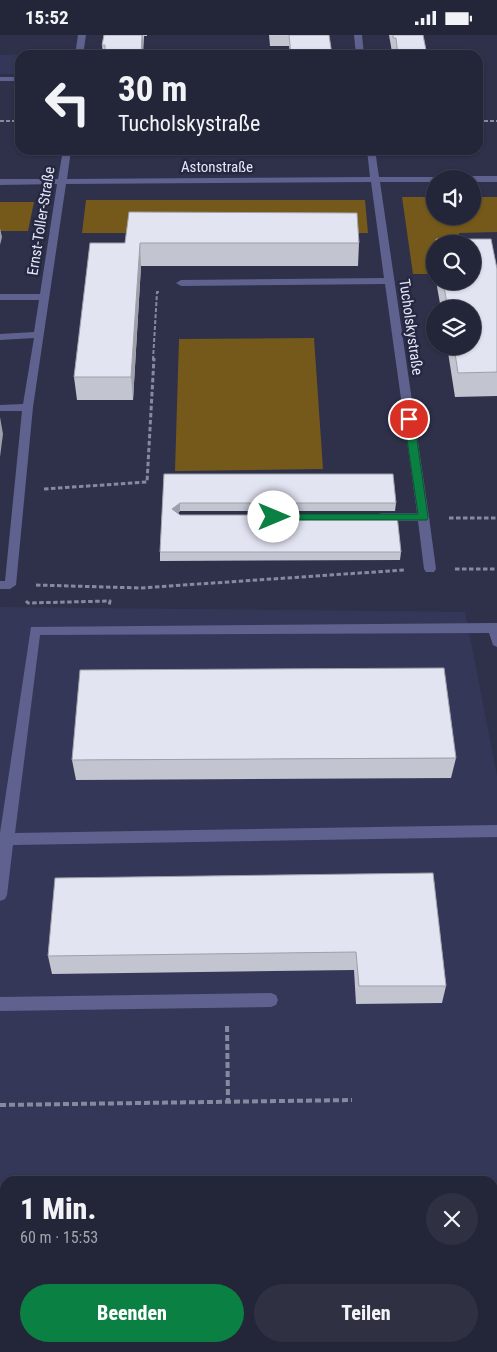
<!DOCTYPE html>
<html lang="de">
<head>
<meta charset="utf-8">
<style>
	:root { --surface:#232538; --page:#2f3143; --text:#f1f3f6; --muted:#a3a5ae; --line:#404253; --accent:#0b8043 }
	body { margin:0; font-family:"Roboto Condensed",sans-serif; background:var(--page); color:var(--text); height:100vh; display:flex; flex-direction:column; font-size:19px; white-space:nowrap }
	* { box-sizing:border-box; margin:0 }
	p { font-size:16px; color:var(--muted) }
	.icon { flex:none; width:28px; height:28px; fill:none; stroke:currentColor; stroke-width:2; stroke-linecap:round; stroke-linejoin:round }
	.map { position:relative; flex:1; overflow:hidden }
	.panel { position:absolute; left:0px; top:1141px; width:498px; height:176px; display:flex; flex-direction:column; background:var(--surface); border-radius:15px 15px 0 0; box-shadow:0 1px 4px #0004,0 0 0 1px var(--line) }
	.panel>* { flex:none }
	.hud { position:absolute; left:15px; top:15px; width:468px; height:105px; border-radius:15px; box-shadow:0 1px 4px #0004,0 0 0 1px var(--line); background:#232538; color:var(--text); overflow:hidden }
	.controls { position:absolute; left:426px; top:135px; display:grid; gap:10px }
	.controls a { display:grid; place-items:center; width:55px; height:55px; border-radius:50%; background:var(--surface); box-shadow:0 1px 4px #0004,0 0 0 1px var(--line); font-size:25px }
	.pin { position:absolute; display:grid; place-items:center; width:42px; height:42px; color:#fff; margin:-21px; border:2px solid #fff; border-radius:50%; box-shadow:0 1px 5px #0007 }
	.me { position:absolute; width:55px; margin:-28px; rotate:90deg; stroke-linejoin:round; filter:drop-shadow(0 0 4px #0008) }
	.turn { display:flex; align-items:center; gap:18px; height:105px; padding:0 20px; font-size:22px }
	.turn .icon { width:65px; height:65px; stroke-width:2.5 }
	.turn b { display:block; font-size:35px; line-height:42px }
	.round { display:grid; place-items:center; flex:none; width:52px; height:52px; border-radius:26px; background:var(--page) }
	.overview { display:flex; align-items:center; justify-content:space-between; height:85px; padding:0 20px }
	h1 { font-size:30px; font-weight:800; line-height:38px }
	.action { display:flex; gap:10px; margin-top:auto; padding:10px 20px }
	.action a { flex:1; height:58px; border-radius:30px; background:var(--accent); color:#fff; font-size:20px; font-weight:800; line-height:58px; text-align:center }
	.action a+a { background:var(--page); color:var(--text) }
	.status { display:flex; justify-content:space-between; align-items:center; height:35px; padding:0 25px; background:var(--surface); direction:ltr }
	.status svg { height:14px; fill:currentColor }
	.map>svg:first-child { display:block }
	.built { fill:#353758; fill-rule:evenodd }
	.green { fill:#74591b }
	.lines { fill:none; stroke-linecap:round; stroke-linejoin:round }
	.path-far2 { stroke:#87899f; stroke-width:2; stroke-dasharray:4 2; stroke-linecap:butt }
	.path-far1 { stroke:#87899f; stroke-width:3; stroke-dasharray:4.5 2.5; stroke-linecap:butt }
	.path { stroke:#87899f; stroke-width:4; stroke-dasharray:6 3; stroke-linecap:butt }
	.minor { fill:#5f628f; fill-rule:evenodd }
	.wall { fill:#c2c4d0 }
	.shaded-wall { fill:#9ea0a9 }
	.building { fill:#e2e4f2; stroke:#9ea0a9 }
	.route { fill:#0b8043; stroke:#07532c }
	.labels { text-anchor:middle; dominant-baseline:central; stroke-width:5; stroke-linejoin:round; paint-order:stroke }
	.far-street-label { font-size:15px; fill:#e5e7f9; stroke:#262741 }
</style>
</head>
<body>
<div class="status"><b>15:52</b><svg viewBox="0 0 49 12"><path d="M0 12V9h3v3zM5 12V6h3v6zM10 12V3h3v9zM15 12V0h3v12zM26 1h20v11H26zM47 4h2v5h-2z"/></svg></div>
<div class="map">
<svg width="497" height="1317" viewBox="0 0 497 1317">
	<rect width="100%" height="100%" fill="#2f314b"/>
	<path class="built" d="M 40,19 L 20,20 L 20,39 L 0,39 L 0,20 Z
		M 0,572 L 465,577 L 497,741 L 497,1317 L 0,1317 ZM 5,1146 L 492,1146 L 492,1312 L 5,1312 Z"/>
	<path class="green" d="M 402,162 L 435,162 L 435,181 L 472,181 L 473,162 L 497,162 L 497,197 L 459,198 L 461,209 L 435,209 L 435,228 L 432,228 L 434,239 L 413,239 Z
		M 86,165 L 365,165 L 368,198 L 82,198 Z
		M 0,167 L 34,167 L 28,196 L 0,196 Z
		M 314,303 L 323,434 L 175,436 L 179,304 Z"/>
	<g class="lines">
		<path class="path-far2" d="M 0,86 L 20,86
			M 478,86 L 497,86
			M 153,325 L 157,257 L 159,257"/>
		<path class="path-far1" d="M 44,454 L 147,447 L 154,323
			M 449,483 L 497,483
			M 455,534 L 497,534
			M 36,550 L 140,553 L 404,535
			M 26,566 L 28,568 L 110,566 L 109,572"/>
		<path class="path" d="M 227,991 L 228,1067
			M 0,1070 L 352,1065"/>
		<path class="minor" d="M 78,0 L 86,0 L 83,20 L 75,20 Z
			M 354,0 L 362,0 L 364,20 L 356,20 Z
			M 0,42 L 20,42 L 20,46 L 0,46 Z
			M 63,115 L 71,115 L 67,144 L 370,142 L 367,115 L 375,115 L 379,142 L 438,142 L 439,144 L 435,144 L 435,147 L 380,147 L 429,482 L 436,534 L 434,537 L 426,537 L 424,534 L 418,486 L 381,486 L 375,482 L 381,478 L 417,478 L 385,249 L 181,251 L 176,248 L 181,245 L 384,243 L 371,147 L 66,149 L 33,372 L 16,550 L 10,554 L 0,554 L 0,546 L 5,546 L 22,376 L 0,376 L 0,370 L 23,369 L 34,303 L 0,305 L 0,299 L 34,297 L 39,265 L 0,265 L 0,259 L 40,259 L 57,149 L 0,150 L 0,144 L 58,144 Z
			M 472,141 L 497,141 L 497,147 L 472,147 L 472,144 L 468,144 Z
			M 494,588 L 497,588 L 497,612 L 493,610 L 489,598 L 40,600 L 15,798 L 497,790 L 497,802 L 13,810 L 7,860 L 5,864 L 0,866 L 0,798 L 31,592 Z
			M 271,958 L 276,960 L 278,965 L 276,970 L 271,972 L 0,976 L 0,962 Z"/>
	</g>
	<path class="wall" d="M 104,0 L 147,0 L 147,1 L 144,1 L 143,20 L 103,20 L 102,10 Z
		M 269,0 L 329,0 L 332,20 L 290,20 L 289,11 L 270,11 Z
		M 389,0 L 423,0 L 427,20 L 395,20 L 395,17 L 392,17 Z
		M 102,115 L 141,115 L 141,116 L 102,116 Z
		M 129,177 L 359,208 L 358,231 L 141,231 L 133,365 L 77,365 L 74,342 L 125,208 Z
		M 436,204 L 491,204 L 497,234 L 497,361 L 455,362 L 447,311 L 472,311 L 472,274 L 441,274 L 436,246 L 472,246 L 472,209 L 436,209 Z
		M 435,214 L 435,239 L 433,228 Z
		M 164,439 L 396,468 L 395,476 L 180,476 L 178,478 L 180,480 L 401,517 L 400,525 L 160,526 L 160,517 Z
		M 456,723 L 451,743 L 76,745 L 72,725 Z
		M 433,838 L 446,951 L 442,968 L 356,969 L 354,935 L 52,939 L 48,921 Z"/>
	<path class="shaded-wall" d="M 142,0 L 143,0 L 143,20 L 141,20 Z
		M 0,193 L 2,202 L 0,210 Z
		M 140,208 L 141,231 L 133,365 L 131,342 Z
		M 0,382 L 3,399 L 0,422 Z
		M 180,468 L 180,476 L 172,483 L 172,474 Z
		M 143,1312 L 146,1312 L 146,1317 L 143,1317 Z"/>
	<path class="building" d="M 104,0 L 142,0 L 141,20 L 105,20 L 105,10 L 102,10 Z
		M 289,0 L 329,0 L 332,20 L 291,20 Z
		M 393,0 L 423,0 L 427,20 L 398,20 L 396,3 L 393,3 Z
		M 129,177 L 357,178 L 359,208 L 140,208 L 131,342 L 74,342 L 90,208 L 125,208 Z
		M 436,204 L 491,204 L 497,234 L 497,337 L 458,338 L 454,311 L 472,311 L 472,274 L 448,274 L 443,246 L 472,246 L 472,209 L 437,209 Z
		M 164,439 L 393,439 L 396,468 L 180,468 L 172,474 L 180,480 L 397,480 L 401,517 L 160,517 Z
		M 444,633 L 456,723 L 72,725 L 80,635 Z
		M 433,838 L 446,951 L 359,951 L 356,917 L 48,921 L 55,843 Z
		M 31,1312 L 143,1312 L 143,1317 L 31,1317 Z"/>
	<path class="route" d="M 409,381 L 414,384 L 428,482 L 427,485 L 270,485 L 270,480 L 274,479 L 418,479 L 404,384 Z"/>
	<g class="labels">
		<g class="far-street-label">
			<text x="217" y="132">Astonstraße</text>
			<text transform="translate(41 186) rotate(-81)">Ernst-Toller-Straße</text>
			<text transform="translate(411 292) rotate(82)">Tucholskystraße</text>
		</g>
	</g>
</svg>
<div class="controls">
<a><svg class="icon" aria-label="sound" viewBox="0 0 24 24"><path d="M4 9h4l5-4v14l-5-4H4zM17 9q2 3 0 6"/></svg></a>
<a><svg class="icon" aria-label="search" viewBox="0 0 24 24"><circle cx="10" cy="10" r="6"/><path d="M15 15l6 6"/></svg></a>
<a><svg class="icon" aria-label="layers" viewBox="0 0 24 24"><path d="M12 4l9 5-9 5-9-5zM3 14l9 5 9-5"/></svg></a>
</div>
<div class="pin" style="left:409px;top:384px;background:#d93025"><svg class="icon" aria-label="arrive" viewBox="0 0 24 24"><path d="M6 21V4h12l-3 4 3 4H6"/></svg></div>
<svg class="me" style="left:274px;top:482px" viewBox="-20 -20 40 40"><circle r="19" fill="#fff"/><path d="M0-13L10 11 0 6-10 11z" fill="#0b8043"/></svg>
<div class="hud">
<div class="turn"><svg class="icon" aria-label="left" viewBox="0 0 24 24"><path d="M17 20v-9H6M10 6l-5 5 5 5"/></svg><div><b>30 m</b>Tucholskystraße</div></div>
</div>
<section class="panel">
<div class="overview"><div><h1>1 Min.</h1><p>60 m · 15:53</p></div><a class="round"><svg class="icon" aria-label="close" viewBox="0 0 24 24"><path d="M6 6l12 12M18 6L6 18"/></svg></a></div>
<div class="action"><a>Beenden</a><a>Teilen</a></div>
</section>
</div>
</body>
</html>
